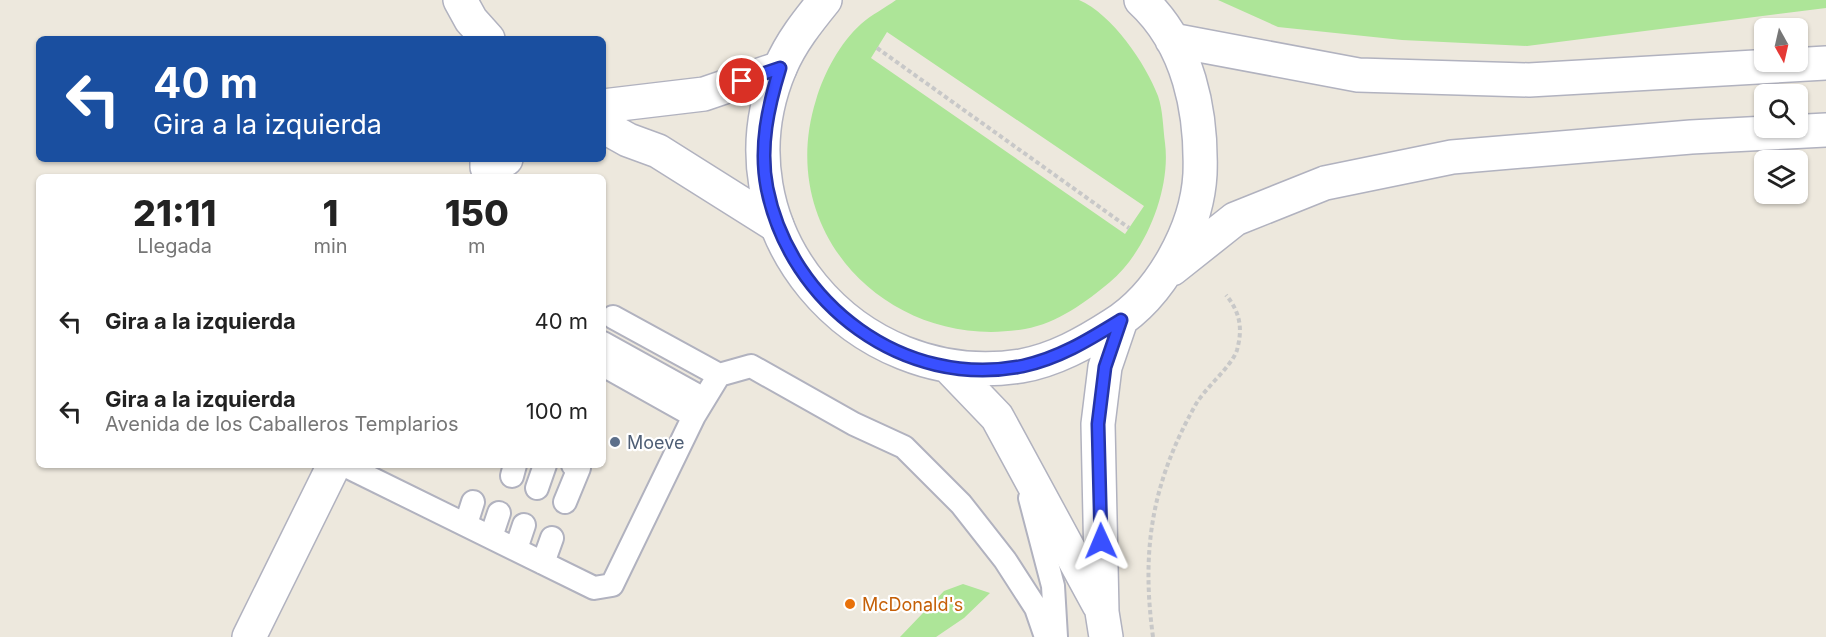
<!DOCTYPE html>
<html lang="es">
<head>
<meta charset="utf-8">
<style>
	:root { --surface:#fff; --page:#f6f6f6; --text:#222; --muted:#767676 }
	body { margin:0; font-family:Inter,sans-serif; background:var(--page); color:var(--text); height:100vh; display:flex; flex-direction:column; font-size:22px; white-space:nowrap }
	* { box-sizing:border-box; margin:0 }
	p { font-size:20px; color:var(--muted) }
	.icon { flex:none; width:33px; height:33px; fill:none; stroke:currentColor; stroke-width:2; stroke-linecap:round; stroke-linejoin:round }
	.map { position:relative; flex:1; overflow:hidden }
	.sheet { position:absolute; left:36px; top:174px; width:570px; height:294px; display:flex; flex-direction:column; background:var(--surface); border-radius:9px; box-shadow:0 2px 4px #0004 }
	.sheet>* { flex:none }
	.banner { position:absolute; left:36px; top:36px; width:570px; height:126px; border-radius:9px; box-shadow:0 2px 4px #0004; background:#1a4fa0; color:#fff; overflow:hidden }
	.needle { width:39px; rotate:172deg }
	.controls { position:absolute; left:1754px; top:18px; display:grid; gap:12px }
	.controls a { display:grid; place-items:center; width:54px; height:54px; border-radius:9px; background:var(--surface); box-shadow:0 2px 4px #0004; font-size:30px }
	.pin { position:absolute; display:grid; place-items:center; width:51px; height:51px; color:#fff; margin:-26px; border:3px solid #fff; border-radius:50%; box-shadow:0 2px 6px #0007 }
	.me { position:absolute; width:66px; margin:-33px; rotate:359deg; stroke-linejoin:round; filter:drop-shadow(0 0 4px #0008) }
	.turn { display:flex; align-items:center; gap:21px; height:126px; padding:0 18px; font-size:27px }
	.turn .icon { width:78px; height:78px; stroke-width:2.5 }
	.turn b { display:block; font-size:42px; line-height:51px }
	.eta { display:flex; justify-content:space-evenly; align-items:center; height:102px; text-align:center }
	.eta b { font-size:36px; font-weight:800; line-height:42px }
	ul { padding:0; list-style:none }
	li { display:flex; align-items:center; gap:18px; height:90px; padding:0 18px }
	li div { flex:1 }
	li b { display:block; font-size:22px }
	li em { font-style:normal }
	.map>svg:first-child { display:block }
	.green { fill:#ade598; fill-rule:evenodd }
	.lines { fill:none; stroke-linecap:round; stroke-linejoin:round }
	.lane-casing { stroke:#b1b2bf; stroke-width:26 }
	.street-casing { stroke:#b1b2bf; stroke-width:36 }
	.secondary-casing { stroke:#b1b2bf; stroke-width:36 }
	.path { stroke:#c8c8c8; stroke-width:4; stroke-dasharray:4.5 3; stroke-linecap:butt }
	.lane { stroke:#fff; stroke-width:22 }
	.street { stroke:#fff; stroke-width:33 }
	.secondary { stroke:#fff; stroke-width:33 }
	.route-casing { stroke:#2534a6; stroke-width:15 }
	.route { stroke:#3950ff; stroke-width:10 }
	.service-dot { fill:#5c6f8a; stroke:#fff; stroke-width:2 }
	.food-dot { fill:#e8710a; stroke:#fff; stroke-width:2 }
	.labels { text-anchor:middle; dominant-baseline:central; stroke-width:4.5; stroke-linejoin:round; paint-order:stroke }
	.service-label { font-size:18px; fill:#4e5e75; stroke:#fff; text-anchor:start }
	.food-label { font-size:18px; fill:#c56008; stroke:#fff; text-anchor:start }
</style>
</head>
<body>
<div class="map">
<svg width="1826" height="637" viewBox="0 0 1826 637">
	<rect width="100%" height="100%" fill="#ede8dd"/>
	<path class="green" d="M 896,0 L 1079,0 C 1112,14 1146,64 1158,96 C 1163,110 1163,128 1165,143 C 1171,189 1146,252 1110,282 C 1086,302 1058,323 1025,329 C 890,352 774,234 816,100 C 824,73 840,43 861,24 C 871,15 885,8 896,0 ZM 887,32 L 1144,206 L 1125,234 L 871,58 Z
		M 1218,0 L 1826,0 L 1826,8 L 1527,46 L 1402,40 L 1278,27 Z
		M 963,584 L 990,593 L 964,618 L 936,637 L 900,637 L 944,591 Z"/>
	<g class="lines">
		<defs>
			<path id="lane" d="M 613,317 L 719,375
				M 603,343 L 704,399
				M 603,365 L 694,416 L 719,375 L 751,366 L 854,424 L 904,447 L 961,504 L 1005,560 L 1036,608 L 1046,637
				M 344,465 L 594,588 L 612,585 L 694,416
				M 512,476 L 515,465
				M 537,488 L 545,465
				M 1030,498 L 1053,586 L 1056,637
				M 565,502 L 579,468 L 573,465
				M 466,524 L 473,502
				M 491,537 L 499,513
				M 516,549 L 524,525
				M 543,563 L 552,538"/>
			<path id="street" d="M 460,0 L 471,20 L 488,39
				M 603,106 L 704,94 L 780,68
				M 603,126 L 628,140 L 658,151 L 777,226
				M 487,159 L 487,167 L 506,159
				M 249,637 L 334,465"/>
			<path id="secondary" d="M 825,0 C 808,21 791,42 780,68 C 713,227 854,392 1021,366 C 1055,360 1085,343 1113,325 C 1161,295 1197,229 1200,174 C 1202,112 1189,44 1141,0
				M 1172,40 L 1358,75 L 1529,80 L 1826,63
				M 1172,269 L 1235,219 L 1325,183 L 1452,157 L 1691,137 L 1826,130
				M 949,367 L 997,417 L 1099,605
				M 1106,637 L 1102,612 L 1098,424 L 1105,367 L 1121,320"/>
		</defs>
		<use href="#lane" class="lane-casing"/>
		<use href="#street" class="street-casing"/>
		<use href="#secondary" class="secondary-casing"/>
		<path class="path" d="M 877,48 L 1129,228
			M 1153,637 C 1141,549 1152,482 1196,404 C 1206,387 1232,366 1237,350 C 1243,328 1240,312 1226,295"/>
		<use href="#lane" class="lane"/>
		<use href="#street" class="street"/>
		<use href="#secondary" class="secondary"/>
	</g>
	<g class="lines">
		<defs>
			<path id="route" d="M 742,81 L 780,68 C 768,107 759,147 767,188 C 790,304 904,390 1023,366 C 1060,358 1090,339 1121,320 L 1105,367 L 1098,424 L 1101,541"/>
		</defs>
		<use href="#route" class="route-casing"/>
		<use href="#route" class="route"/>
	</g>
	<circle class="service-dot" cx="615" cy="442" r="6"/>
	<circle class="food-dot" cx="850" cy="604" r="6"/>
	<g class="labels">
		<g class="service-label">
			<text x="627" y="442">Moeve</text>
		</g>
		<g class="food-label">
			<text x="862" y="604">McDonald's</text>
		</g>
	</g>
</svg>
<div class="controls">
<a><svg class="needle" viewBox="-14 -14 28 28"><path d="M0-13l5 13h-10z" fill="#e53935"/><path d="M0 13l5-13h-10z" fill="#767676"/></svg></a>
<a><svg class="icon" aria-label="search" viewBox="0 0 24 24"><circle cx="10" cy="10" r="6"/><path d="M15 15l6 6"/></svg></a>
<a><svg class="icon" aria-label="layers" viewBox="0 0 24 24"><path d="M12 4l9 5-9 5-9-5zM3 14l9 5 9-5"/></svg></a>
</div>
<div class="pin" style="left:742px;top:81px;background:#d93025"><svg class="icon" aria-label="arrive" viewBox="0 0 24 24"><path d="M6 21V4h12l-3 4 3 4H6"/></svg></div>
<svg class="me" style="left:1101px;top:541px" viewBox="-20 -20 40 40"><path d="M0-17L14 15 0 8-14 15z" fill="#3950ff" stroke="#fff" stroke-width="4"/></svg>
<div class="banner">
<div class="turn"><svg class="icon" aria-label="left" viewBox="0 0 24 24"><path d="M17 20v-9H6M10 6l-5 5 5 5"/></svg><div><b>40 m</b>Gira a la izquierda</div></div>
</div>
<section class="sheet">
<div class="eta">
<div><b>21:11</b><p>Llegada</p></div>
<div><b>1</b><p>min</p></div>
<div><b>150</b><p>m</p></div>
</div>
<ul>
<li><svg class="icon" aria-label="left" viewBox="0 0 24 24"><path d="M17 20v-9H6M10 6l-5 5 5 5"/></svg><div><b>Gira a la izquierda</b></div><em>40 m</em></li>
<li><svg class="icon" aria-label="left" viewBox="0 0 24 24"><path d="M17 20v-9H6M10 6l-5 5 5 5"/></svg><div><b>Gira a la izquierda</b><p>Avenida de los Caballeros Templarios</p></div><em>100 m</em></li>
</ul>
</section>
</div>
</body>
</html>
